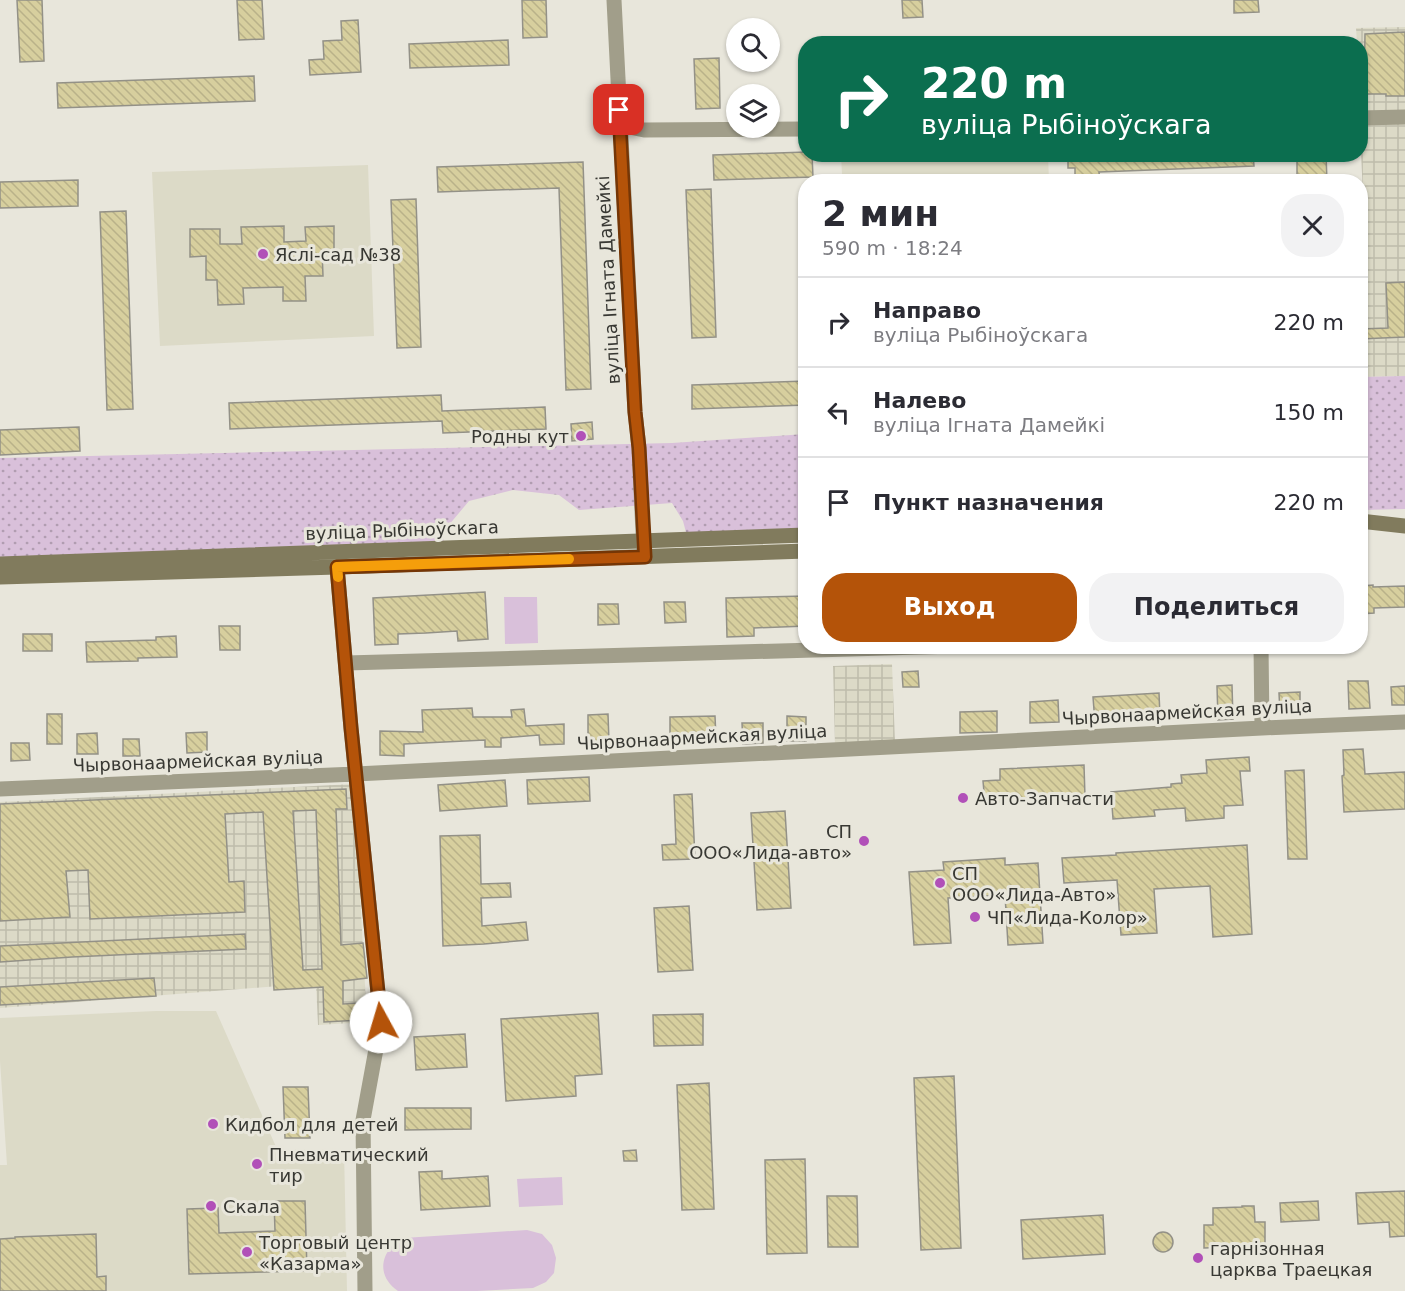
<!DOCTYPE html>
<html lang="ru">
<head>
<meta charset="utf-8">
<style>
	:root { --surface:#fff; --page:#f2f2f3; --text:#2b2b33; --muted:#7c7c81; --line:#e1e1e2; --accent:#b45309 }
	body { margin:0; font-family:"DejaVu Sans",sans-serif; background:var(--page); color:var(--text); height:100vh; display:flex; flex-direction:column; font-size:22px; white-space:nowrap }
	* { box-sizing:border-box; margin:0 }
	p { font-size:20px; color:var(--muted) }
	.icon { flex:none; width:33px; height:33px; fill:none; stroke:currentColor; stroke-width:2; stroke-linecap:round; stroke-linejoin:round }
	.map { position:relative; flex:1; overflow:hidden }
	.details { position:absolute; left:798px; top:174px; width:570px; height:480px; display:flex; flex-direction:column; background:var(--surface); border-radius:24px; box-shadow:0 2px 4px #0004 }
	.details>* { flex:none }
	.banner { position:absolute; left:798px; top:36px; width:570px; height:126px; border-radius:24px; box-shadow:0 2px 4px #0004; background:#0b6e4f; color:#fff; overflow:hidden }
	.fabs { position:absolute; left:726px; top:18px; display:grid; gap:12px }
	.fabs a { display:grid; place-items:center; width:54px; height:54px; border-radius:50%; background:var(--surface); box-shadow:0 2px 4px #0004; font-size:30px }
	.pin { position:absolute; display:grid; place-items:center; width:51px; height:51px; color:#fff; margin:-26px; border-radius:12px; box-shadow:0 3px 9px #0006 }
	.me { position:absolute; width:66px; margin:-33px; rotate:354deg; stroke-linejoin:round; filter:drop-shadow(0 0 4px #0008) }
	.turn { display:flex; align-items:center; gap:21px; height:126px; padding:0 24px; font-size:27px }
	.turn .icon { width:78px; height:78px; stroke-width:2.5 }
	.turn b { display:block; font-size:42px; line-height:51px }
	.round { display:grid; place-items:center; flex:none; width:63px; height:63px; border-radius:24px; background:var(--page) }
	.summary { display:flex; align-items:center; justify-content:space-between; height:102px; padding:0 24px }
	h1 { font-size:36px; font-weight:700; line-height:45px }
	.primary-button { display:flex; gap:12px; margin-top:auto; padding:12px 24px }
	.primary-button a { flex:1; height:69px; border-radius:24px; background:var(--accent); color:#fff; font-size:24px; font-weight:700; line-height:69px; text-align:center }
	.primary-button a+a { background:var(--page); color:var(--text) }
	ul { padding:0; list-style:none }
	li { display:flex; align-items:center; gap:18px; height:90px; padding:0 24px; border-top:2px solid var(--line) }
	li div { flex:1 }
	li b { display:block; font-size:22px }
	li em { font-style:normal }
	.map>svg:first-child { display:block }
	.built { fill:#dcdac7 }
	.industrial { fill:url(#industrial-grid) }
	.grass { fill:url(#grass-dots) }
	.park { fill:#d9c0da }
	.building { fill:url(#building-back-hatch); stroke:#939187; stroke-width:1.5; fill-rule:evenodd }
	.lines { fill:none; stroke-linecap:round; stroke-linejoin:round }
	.minor { stroke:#a19e8a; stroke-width:15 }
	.secondary { stroke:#817b5d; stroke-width:15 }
	.route-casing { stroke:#753606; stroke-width:15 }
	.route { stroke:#b45309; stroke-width:10 }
	.slow { stroke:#f59e0b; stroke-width:10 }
	.poi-dot { fill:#b150b8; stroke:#e8e6db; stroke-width:2 }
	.labels { text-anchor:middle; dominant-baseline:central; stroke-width:6; stroke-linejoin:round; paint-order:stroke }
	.poi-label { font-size:18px; fill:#383833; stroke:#e8e6db; text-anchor:start }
	.street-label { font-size:18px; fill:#383833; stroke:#e8e6db }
</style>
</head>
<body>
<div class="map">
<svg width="1405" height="1291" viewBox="0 0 1405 1291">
	<defs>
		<pattern id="industrial-grid" width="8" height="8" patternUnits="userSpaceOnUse" patternTransform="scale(1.5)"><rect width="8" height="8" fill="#dcdac7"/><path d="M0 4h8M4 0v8" fill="none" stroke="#bebcab"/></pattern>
		<pattern id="grass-dots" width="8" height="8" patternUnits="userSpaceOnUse" patternTransform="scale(1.5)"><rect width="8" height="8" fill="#d9c0da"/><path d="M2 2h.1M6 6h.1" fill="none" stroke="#b19db1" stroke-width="1.8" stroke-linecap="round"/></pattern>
		<pattern id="building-back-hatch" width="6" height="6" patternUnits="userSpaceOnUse" patternTransform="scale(1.5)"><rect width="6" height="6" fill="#d7cf9e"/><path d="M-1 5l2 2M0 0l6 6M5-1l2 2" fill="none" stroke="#b9b289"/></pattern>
	</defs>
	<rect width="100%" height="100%" fill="#e8e6db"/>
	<path class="built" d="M 841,155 L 1048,155 L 1049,181 L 834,181 L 842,174 Z
		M 368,165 L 374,336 L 160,346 L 152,172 Z
		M 156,1011 L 216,1011 L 277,1149 L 344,1150 L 347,1291 L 0,1291 L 0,1165 L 7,1165 L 0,1061 L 0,1018 Z"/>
	<path class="industrial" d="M 1405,27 L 1405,376 L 1361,377 L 1360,218 L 1364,217 L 1360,131 L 1360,44 L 1357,43 L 1356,28 Z
		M 892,664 L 895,742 L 835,744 L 833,666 Z
		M 354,784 L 367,1022 L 318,1025 L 316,983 L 0,1008 L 0,802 Z"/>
	<path class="grass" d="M 1405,376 L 1405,509 L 1361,510 L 1361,377 Z
		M 805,434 L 805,534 L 688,540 L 683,521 L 672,503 L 579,510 L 559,495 L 513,490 L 469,501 L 443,532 L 444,548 L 0,563 L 0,458 L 672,443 Z"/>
	<path class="park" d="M 504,597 L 537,597 L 538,643 L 505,644 Z
		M 562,1177 L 563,1205 L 519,1207 L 517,1179 Z
		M 527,1230 L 542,1234 L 552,1245 L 556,1258 L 554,1273 L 546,1282 L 533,1288 L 477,1291 L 398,1291 C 382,1280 378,1263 391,1247 C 394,1243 400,1241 404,1238 Z"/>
	<path class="building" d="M 17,0 L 42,0 L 44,61 L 20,62 Z
		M 237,0 L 262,0 L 264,39 L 239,40 Z
		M 522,0 L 546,0 L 547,37 L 523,38 Z
		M 902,0 L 922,0 L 923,17 L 903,18 Z
		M 1234,0 L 1258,0 L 1259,12 L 1234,13 Z
		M 358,20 L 361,72 L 310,75 L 309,60 L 324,59 L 323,41 L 342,40 L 341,21 Z
		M 1405,32 L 1405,96 L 1386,96 L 1386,94 L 1364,94 L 1365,34 Z
		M 508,40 L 509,65 L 410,68 L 409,44 Z
		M 719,58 L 720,108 L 696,109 L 694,59 Z
		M 254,76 L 255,101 L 58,108 L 57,83 Z
		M 806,152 L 806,154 L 812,154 L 813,177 L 714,180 L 713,155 Z
		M 1068,154 L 1253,154 L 1254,166 L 1099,172 L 1100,182 L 1075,182 L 1075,168 L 1068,168 Z
		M 1297,154 L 1326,154 L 1327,182 L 1297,182 Z
		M 583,162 L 591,389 L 566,390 L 559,188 L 438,192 L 437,167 Z
		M 78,180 L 78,206 L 0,208 L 0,182 Z
		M 711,189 L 716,337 L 692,338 L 686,190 Z
		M 416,199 L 421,347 L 397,348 L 391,200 Z
		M 126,211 L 133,409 L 107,410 L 100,212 Z
		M 284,226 L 284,242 L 306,241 L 305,227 L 334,226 L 334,250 L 322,250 L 323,276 L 305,276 L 306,301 L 283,301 L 283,287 L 243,288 L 244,304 L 218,305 L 217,280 L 206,280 L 206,256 L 190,257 L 190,229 L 220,229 L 220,244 L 242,244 L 241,227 Z
		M 1405,282 L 1405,337 L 1360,339 L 1360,329 L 1388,328 L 1386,283 Z
		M 806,381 L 806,405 L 692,409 L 692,385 Z
		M 441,395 L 442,411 L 545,407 L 546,429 L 443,433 L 442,421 L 230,429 L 229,403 Z
		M 592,422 L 593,439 L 572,441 L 571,424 Z
		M 79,427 L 80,451 L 0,455 L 0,430 Z
		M 1373,585 L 1373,587 L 1405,586 L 1405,607 L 1374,608 L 1374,613 L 1360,614 L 1360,586 Z
		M 485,592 L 488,639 L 458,641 L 457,631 L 426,633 L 398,634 L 398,644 L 375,645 L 373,598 Z
		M 806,596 L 806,626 L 754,628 L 754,636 L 727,637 L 726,598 Z
		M 664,602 L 685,602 L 686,622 L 665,623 Z
		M 598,604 L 618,604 L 619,624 L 598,625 Z
		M 219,626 L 240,626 L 240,650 L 220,650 Z
		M 23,634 L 52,634 L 52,651 L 23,651 Z
		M 176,636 L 177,657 L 138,658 L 138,661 L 87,662 L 86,642 L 156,640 L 156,637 Z
		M 918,671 L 919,687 L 903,687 L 902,672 Z
		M 1348,681 L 1368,681 L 1370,708 L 1349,709 Z
		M 1232,685 L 1233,719 L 1218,720 L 1217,686 Z
		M 1405,686 L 1405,705 L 1392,705 L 1391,687 Z
		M 1300,692 L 1300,712 L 1280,713 L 1279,693 Z
		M 1159,693 L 1160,717 L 1115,719 L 1115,722 L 1095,723 L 1093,697 Z
		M 1058,700 L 1059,722 L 1030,723 L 1030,702 Z
		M 472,708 L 473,717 L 512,717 L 511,710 L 524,709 L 526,726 L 564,724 L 564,744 L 540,745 L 539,735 L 501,738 L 501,747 L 485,747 L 485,740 L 404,744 L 404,756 L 380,755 L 380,731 L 423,732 L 422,710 Z
		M 997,711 L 997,732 L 960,733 L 960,712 Z
		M 47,714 L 62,714 L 62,744 L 47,744 Z
		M 608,714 L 609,742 L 588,743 L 588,715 Z
		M 715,716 L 716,738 L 670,740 L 670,717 Z
		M 787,716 L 806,717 L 806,741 L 787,741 Z
		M 742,723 L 763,723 L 763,743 L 743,744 Z
		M 207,732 L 207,752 L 187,753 L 186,733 Z
		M 97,733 L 98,754 L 77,754 L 77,734 Z
		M 123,739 L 139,739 L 140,756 L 123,756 Z
		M 11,743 L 29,743 L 30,760 L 11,761 Z
		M 1363,749 L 1365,774 L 1405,772 L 1405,809 L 1344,812 L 1342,776 L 1344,775 L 1343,750 Z
		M 1249,757 L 1250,771 L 1240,771 L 1243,805 L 1224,806 L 1224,818 L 1186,821 L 1185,808 L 1154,810 L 1155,816 L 1113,819 L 1111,792 L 1171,787 L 1171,784 L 1182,783 L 1181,775 L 1207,773 L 1206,760 Z
		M 1084,765 L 1085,797 L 985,803 L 983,781 L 1000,780 L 1000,769 Z
		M 1304,770 L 1307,859 L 1288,859 L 1285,771 Z
		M 589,777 L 590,801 L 528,804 L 527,780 Z
		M 505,780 L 507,806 L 440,811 L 438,785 Z
		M 346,789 L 347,809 L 336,809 L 341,945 L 363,943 L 367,978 L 343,981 L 343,1004 L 360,1003 L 361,1020 L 324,1022 L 323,987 L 274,990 L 263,812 L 225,814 L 229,882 L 244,881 L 245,912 L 90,919 L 88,870 L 66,871 L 70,917 L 0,921 L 0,804 ZM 316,810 L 322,969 L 303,970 L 293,811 Z
		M 692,794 L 695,859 L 663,860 L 662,845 L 676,844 L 674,795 Z
		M 785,811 L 791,908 L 757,910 L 751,813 Z
		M 480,835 L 481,884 L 510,883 L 511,897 L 481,898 L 482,926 L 526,922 L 528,940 L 484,944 L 443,946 L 440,836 Z
		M 1247,845 L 1252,934 L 1213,937 L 1210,886 L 1154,889 L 1157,933 L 1121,935 L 1117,880 L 1064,883 L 1062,858 L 1116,855 L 1116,853 Z
		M 1005,858 L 1005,865 L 1038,863 L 1043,943 L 1008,945 L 1005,895 L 948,898 L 951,943 L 914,945 L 909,872 L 944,870 L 943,862 Z
		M 689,906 L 693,970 L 658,972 L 654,908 Z
		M 245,934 L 246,949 L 72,957 L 0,962 L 0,946 Z
		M 154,978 L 156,996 L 0,1005 L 0,987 Z
		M 598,1013 L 602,1074 L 575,1076 L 576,1096 L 506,1101 L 501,1019 Z
		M 703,1014 L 703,1045 L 654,1046 L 653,1015 Z
		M 465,1034 L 467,1067 L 416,1070 L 414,1037 Z
		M 954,1076 L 961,1248 L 921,1250 L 914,1078 Z
		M 709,1083 L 714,1209 L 682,1210 L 677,1085 Z
		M 283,1087 L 308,1087 L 310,1138 L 285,1138 Z
		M 405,1108 L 471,1108 L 471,1129 L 405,1130 Z
		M 636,1150 L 637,1161 L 624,1161 L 623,1151 Z
		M 805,1159 L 807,1253 L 767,1254 L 765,1160 Z
		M 442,1171 L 442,1179 L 488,1176 L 490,1206 L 421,1210 L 419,1172 Z
		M 1405,1191 L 1405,1236 L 1390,1237 L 1389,1222 L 1358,1224 L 1356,1193 Z
		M 827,1196 L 857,1196 L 858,1247 L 828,1247 Z
		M 274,1201 L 305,1201 L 307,1271 L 189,1274 L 187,1209 L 218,1208 L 219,1233 L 275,1231 Z
		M 1318,1201 L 1319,1220 L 1281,1222 L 1280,1203 Z
		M 1242,1206 L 1254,1206 L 1255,1222 L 1265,1222 L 1265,1246 L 1204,1248 L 1204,1225 L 1213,1225 L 1213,1208 L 1242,1207 Z
		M 1103,1215 L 1105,1254 L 1023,1259 L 1021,1220 Z
		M1153 1242a10 10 0 1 1 20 0a10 10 0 1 1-20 0Z
		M 96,1234 L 97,1277 L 106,1276 L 106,1291 L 0,1291 L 0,1239 L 15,1238 L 15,1237 Z"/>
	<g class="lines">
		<path class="minor" d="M 614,0 L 635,412 L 639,448 L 644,554
			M 1360,118 L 1405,117
			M 620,125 L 644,130 L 806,129
			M 337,567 L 351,728 L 381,1022 L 363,1120 L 365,1291
			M 1261,646 L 1262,728
			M 346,663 L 955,646
			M 0,789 L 356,774 L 1262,728 L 1405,722"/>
		<path class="secondary" d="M 1360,521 L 1405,526
			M 0,564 L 806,535
			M 0,577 L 337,567 L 806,551"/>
	</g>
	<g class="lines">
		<defs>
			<path id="route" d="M 381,1022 L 351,728 L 337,567 L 645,557 L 639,448 L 635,412 L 619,110"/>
		</defs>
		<use href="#route" class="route-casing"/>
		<use href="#route" class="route"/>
		<path class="slow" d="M 338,577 L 337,567 L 569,559"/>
	</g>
	<g class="poi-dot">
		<circle cx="263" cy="254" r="6"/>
		<circle cx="581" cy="436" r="6"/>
		<circle cx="963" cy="798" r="6"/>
		<circle cx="864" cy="841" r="6"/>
		<circle cx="940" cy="883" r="6"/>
		<circle cx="975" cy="917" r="6"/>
		<circle cx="213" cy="1124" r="6"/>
		<circle cx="257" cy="1164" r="6"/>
		<circle cx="211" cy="1206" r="6"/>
		<circle cx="247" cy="1252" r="6"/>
		<circle cx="1198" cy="1258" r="6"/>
	</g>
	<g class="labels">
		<g class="poi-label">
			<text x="275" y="254">Яслі-сад №38</text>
			<text x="569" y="436" text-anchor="end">Родны кут</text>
			<text x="975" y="798">Авто-Запчасти</text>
			<text x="852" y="831" text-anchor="end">СП<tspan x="852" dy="21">ООО«Лида-авто»</tspan></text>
			<text x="952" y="873">СП<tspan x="952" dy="21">ООО«Лида-Авто»</tspan></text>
			<text x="987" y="917">ЧП«Лида-Колор»</text>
			<text x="225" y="1124">Кидбол для детей</text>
			<text x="269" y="1154">Пневматический<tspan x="269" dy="21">тир</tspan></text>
			<text x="223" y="1206">Скала</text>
			<text x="259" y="1242">Торговый центр<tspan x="259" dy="21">«Казарма»</tspan></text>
			<text x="1210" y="1248">гарнізонная<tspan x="1210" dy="21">царква Траецкая</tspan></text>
		</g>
		<g class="street-label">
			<text transform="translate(608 280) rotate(-93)">вуліца Ігната Дамейкі</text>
			<text transform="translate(402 530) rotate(-2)">вуліца Рыбіноўскага</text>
			<text transform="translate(1187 712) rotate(-3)">Чырвонаармейская вуліца</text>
			<text transform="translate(702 737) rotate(-3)">Чырвонаармейская вуліца</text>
			<text transform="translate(198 761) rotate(-2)">Чырвонаармейская вуліца</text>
		</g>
	</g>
</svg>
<div class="fabs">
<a><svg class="icon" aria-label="search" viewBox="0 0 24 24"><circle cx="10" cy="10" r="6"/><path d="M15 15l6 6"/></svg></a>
<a><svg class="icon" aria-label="layers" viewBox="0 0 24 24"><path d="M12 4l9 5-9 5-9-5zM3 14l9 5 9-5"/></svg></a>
</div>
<div class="pin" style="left:619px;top:110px;background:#d93025"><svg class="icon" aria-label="arrive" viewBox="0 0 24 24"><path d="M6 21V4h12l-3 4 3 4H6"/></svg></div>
<svg class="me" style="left:381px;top:1022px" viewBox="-20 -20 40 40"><circle r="19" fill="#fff"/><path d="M0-13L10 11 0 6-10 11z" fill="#b45309"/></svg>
<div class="banner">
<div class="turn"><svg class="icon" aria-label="right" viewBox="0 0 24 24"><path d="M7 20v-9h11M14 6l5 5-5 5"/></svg><div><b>220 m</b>вуліца Рыбіноўскага</div></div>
</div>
<section class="details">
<div class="summary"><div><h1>2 мин</h1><p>590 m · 18:24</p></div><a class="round"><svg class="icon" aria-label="close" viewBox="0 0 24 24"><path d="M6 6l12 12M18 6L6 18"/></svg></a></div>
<ul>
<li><svg class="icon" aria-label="right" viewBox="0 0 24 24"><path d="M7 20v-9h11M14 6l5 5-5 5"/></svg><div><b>Направо</b><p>вуліца Рыбіноўскага</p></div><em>220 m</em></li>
<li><svg class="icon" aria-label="left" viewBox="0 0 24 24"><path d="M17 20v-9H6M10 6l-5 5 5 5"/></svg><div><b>Налево</b><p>вуліца Ігната Дамейкі</p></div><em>150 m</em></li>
<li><svg class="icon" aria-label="arrive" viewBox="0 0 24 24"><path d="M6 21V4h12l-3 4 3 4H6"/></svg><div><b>Пункт назначения</b></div><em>220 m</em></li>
</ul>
<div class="primary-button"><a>Выход</a><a>Поделиться</a></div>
</section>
</div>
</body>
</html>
